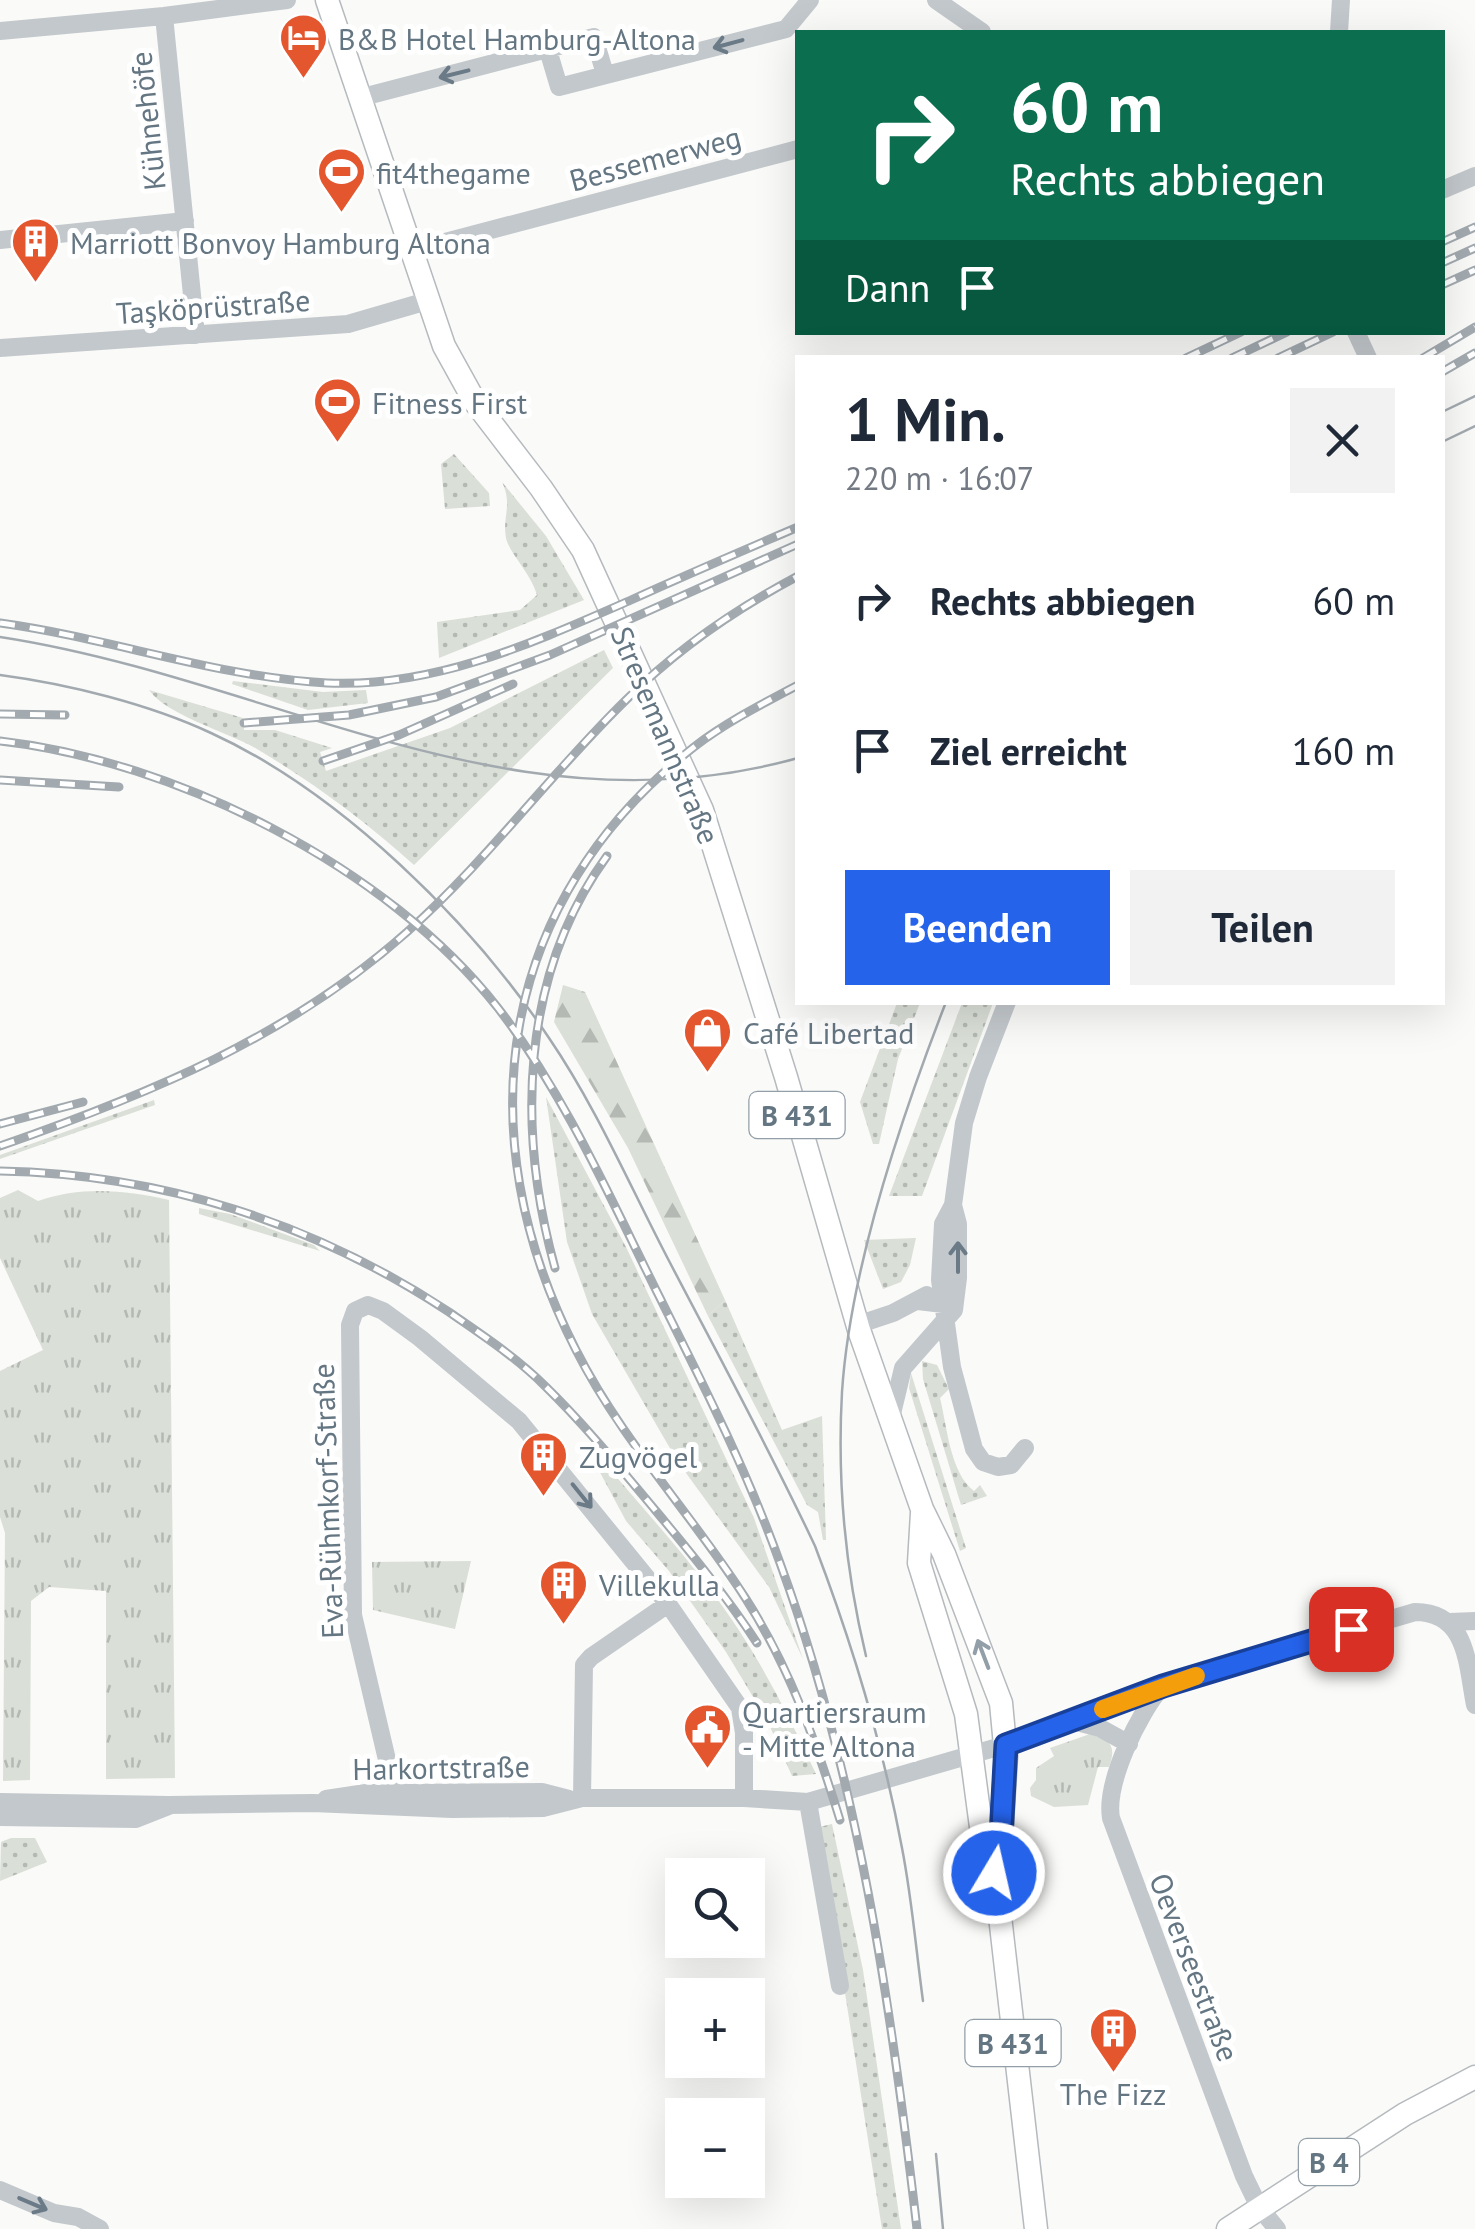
<!DOCTYPE html>
<html lang="de">
<head>
<meta charset="utf-8">
<style>
	:root { --surface:#fff; --page:#f2f2f3; --text:#1f2937; --muted:#747a83; --accent:#2563eb }
	body { margin:0; font-family:"PT Sans",sans-serif; background:var(--page); color:var(--text); height:100vh; display:flex; flex-direction:column; font-size:38px; white-space:nowrap }
	* { box-sizing:border-box; margin:0 }
	p { font-size:32px; color:var(--muted) }
	.icon { flex:none; width:55px; height:55px; fill:none; stroke:currentColor; stroke-width:2; stroke-linecap:round; stroke-linejoin:round }
	.map { position:relative; flex:1; overflow:hidden }
	.drawer { position:absolute; left:795px; top:355px; width:650px; height:650px; display:flex; flex-direction:column; background:var(--surface); border-radius:0px; box-shadow:0 10px 40px #0002 }
	.drawer>* { flex:none }
	.top-card { position:absolute; left:795px; top:30px; width:650px; height:305px; border-radius:0px; box-shadow:0 10px 40px #0002; background:#0b6e4f; color:#fff; overflow:hidden }
	.fabs { position:absolute; left:665px; top:1858px; display:grid; gap:20px }
	.fabs a { display:grid; place-items:center; width:100px; height:100px; border-radius:0px; background:var(--surface); box-shadow:0 10px 40px #0002; font-size:50px }
	.pin { position:absolute; display:grid; place-items:center; width:85px; height:85px; color:#fff; margin:-42px; border-radius:20px; box-shadow:0 5px 15px #0006 }
	.me { position:absolute; width:110px; margin:-55px; rotate:9deg; stroke-linejoin:round; filter:drop-shadow(0 0 8px #0008) }
	.turn { display:flex; align-items:center; gap:35px; height:210px; padding:0 50px; font-size:45px }
	.turn .icon { width:130px; height:130px; stroke-width:2.5 }
	.turn b { display:block; font-size:70px; line-height:85px }
	.then { display:flex; align-items:center; height:95px; padding:0 50px; background:#0003; gap:20px; font-size:38px }
	.round { display:grid; place-items:center; flex:none; width:105px; height:105px; border-radius:0px; background:var(--page) }
	.overview { display:flex; align-items:center; justify-content:space-between; height:170px; padding:0 50px }
	h1 { font-size:60px; font-weight:600; line-height:75px }
	.action { display:flex; gap:20px; margin-top:auto; padding:20px 50px }
	.action a { flex:1; height:115px; border-radius:0px; background:var(--accent); color:#fff; font-size:40px; font-weight:600; line-height:115px; text-align:center }
	.action a+a { background:var(--page); color:var(--text) }
	ul { padding:0; list-style:none }
	li { display:flex; align-items:center; gap:30px; height:150px; padding:0 50px }
	li div { flex:1 }
	li b { display:block; font-size:38px }
	li em { font-style:normal }
	.map>svg:first-child { display:block }
	.grass { fill:url(#grass-dots) }
	.forest { fill:url(#forest-firs) }
	.park { fill:url(#park-tufts) }
	.lines { fill:none; stroke-linecap:round; stroke-linejoin:round }
	.major-casing { stroke:#b5babe; stroke-width:25 }
	.minor { stroke:#c3c8cc; stroke-width:18 }
	.major { stroke:#fff; stroke-width:22 }
	.tram { stroke:#a2aab0; stroke-width:2.5 }
	.rail-casing { stroke:#a2aab0; stroke-width:9 }
	.rail { stroke:#fff; stroke-width:5; stroke-dasharray:15; stroke-linecap:butt }
	.oneway { stroke:#6a7a87 }
	.oneway2 { stroke:#939fa8 }
	.route-casing { stroke:#184099; stroke-width:25 }
	.route { stroke:#2563eb; stroke-width:18 }
	.slow { stroke:#f59e0b; stroke-width:18 }
	.labels { text-anchor:middle; dominant-baseline:central; stroke-width:10; stroke-linejoin:round; paint-order:stroke }
	.shield { fill:#fff; stroke:#939fa8; stroke-width:2.5 }
	.shield-label { font-size:28px; font-weight:bold; fill:#657683 }
	.poi-label { font-size:30px; fill:#657683; stroke:#fff; text-anchor:start }
	.street-label { font-size:30px; fill:#657683; stroke:#fff }
</style>
</head>
<body>
<div class="map">
<svg width="1475" height="2229" viewBox="0 0 1475 2229">
	<defs>
		<pattern id="grass-dots" width="8" height="8" patternUnits="userSpaceOnUse" patternTransform="scale(2.5)"><rect width="8" height="8" fill="#dadfd7"/><path d="M2 2h.1M6 6h.1" fill="none" stroke="#b4b9b4" stroke-width="1.8" stroke-linecap="round"/></pattern>
		<pattern id="forest-firs" width="22" height="20" patternUnits="userSpaceOnUse" patternTransform="scale(2.5)"><rect width="22" height="20" fill="#dadfd7"/><path d="M5 1l3.5 6h-7zM16 11l3.5 6h-7z" fill="#b4b9b4"/></pattern>
		<pattern id="park-tufts" width="24" height="20" patternUnits="userSpaceOnUse" patternTransform="scale(2.5)"><rect width="24" height="20" fill="#dadfd7"/><path d="M3 7l-1-3M5 7V3M7 7l1-3M15 17l-1-3M17 17v-4M19 17l1-3" fill="none" stroke="#b4b9b4"/></pattern>
	</defs>
	<rect width="100%" height="100%" fill="#fafaf8"/>
	<path class="grass" d="M 454,454 L 489,493 L 490,506 L 445,509 L 441,464 Z
		M 502,482 L 546,536 L 584,600 L 439,658 L 437,622 L 520,610 L 537,595 C 531,573 509,553 506,538 C 502,517 513,505 502,482 Z
		M 604,650 L 613,668 L 414,865 C 365,821 314,783 257,749 C 226,731 168,716 149,690 L 243,718 L 244,730 L 275,730 L 332,748 L 320,752 L 326,771 L 450,728 Z
		M 233,681 L 323,692 L 366,690 L 368,703 L 308,710 L 232,684 Z
		M 897,1003 L 920,1003 L 898,1059 L 879,1144 L 873,1144 L 860,1102 Z
		M 962,1003 L 993,1003 L 922,1196 L 889,1196 Z
		M 546,1097 L 626,1247 L 754,1518 L 803,1659 L 769,1587 L 678,1462 L 592,1314 L 567,1242 Z
		M 154,1100 L 155,1105 L 0,1159 L 0,1155 Z
		M 199,1208 L 230,1214 L 314,1245 L 320,1251 L 199,1214 Z
		M 916,1238 L 910,1265 L 901,1282 L 883,1289 L 864,1240 Z
		M 725,1300 L 782,1430 L 822,1416 L 826,1540 L 823,1540 L 818,1512 L 807,1505 L 708,1316 Z
		M 922,1361 L 937,1365 L 949,1389 L 940,1398 C 947,1426 950,1473 974,1491 L 980,1485 L 987,1496 L 961,1505 L 923,1379 Z
		M 911,1373 L 966,1548 L 960,1551 L 909,1388 Z
		M 591,1447 C 630,1494 672,1539 709,1588 C 753,1645 786,1709 816,1774 L 792,1776 L 767,1720 L 726,1652 L 669,1571 L 626,1521 L 588,1450 Z
		M 832,1824 L 863,1970 L 901,2229 L 882,2229 L 819,1827 Z
		M 11,1838 L 35,1838 L 47,1862 L 0,1881 L 1,1842 Z"/>
	<path class="forest" d="M 563,985 L 585,992 L 725,1300 L 708,1316 L 628,1148 L 554,1022 Z"/>
	<path class="park" d="M 18,1190 L 38,1201 C 81,1186 125,1190 169,1200 L 175,1778 L 106,1779 L 106,1591 L 49,1587 L 31,1601 L 30,1780 L 3,1781 L 5,1533 L 0,1517 L 0,1371 L 43,1350 L 0,1258 L 0,1198 Z
		M 471,1561 L 455,1629 L 373,1610 L 372,1562 Z
		M 1090,1734 C 1110,1740 1117,1745 1109,1767 L 1098,1767 L 1088,1805 L 1054,1807 L 1031,1796 L 1030,1788 L 1036,1780 L 1036,1768 L 1054,1756 L 1050,1748 Z"/>
	<g class="lines">
		<defs>
			<path id="major" d="M 327,0 L 444,346 L 475,402 L 541,488 L 583,550 L 702,810 L 786,1077 L 859,1330 L 922,1509 L 944,1554 L 1001,1703 L 1006,1756 L 1000,1855 L 995,1873 L 1036,2229
				M 922,1513 L 919,1563 L 966,1714 L 985,1857 L 995,1873
				M 1228,2229 L 1405,2114 L 1475,2077"/>
		</defs>
		<use href="#major" class="major-casing"/>
		<path class="minor" d="M 936,0 L 982,32
			M 164,16 L 196,335
			M 0,31 L 164,16 L 287,0
			M 1339,32 L 1341,0
			M 548,50 L 559,87 L 786,29 L 810,0
			M 359,98 L 594,37 L 605,74
			M 1442,190 L 1475,176
			M 0,240 L 185,221
			M 411,251 L 798,149
			M 1356,332 L 1368,358
			M 0,348 L 348,324 L 427,301
			M 1007,1002 L 978,1077 L 964,1123 L 953,1205 L 943,1224 L 940,1280 L 952,1367 L 974,1449 L 983,1462 L 998,1467 L 1011,1465 L 1025,1448
			M 918,1301 L 943,1304 L 952,1309
			M 857,1325 L 893,1313 L 927,1295
			M 890,1422 L 903,1368 L 954,1310 L 958,1278 L 958,1224 L 953,1205
			M 1450,1622 L 1475,1621
			M 1162,1687 C 1139,1712 1105,1783 1111,1818 L 1244,2176 L 1259,2207 L 1277,2229
			M 1073,1721 L 1100,1728 L 1129,1744
			M 582,1798 L 584,1665 L 591,1657 L 668,1604
			M 326,1799 L 366,1793 L 542,1792 L 569,1799
			M 0,1802 L 169,1805 L 313,1803 L 452,1809 L 543,1808 L 582,1798 L 744,1798 L 808,1802 L 1029,1738 L 1163,1686 L 1415,1612 C 1468,1612 1467,1665 1475,1705
			M 808,1802 L 840,1986
			M 394,1806 L 392,1781 L 353,1615 L 350,1325 L 355,1311 L 368,1305 L 383,1311 L 420,1338 L 519,1421 L 668,1604 L 740,1708 L 744,1733 L 744,1798
			M 0,1817 L 136,1819 L 169,1806
			M 0,2190 L 54,2213 L 78,2217 L 100,2229"/>
		<use href="#major" class="major"/>
		<path class="tram" d="M 1442,412 L 1475,396
			M 1442,442 L 1475,426
			M 0,637 C 274,679 511,838 798,758
			M 0,675 C 68,684 149,704 211,733 C 340,792 471,921 549,1038 C 596,1107 629,1184 667,1257 C 717,1353 769,1448 815,1546 C 852,1643 883,1746 902,1848 C 912,1899 916,1950 923,2001
			M 866,1656 C 845,1569 837,1482 842,1392 C 850,1268 901,1118 946,1002
			M 936,2154 L 943,2229"/>
		<defs>
			<path id="rail" d="M 1442,242 L 1475,227
				M 1442,263 L 1475,248
				M 1442,285 L 1475,270
				M 1186,358 L 1241,332
				M 1232,358 L 1287,332
				M 1278,358 L 1333,332
				M 1423,358 L 1475,327
				M 1442,372 L 1475,353
				M 0,623 C 110,638 216,677 327,683 C 435,688 535,642 631,600 C 686,575 742,551 798,527
				M 798,685 C 762,704 725,723 694,747 C 497,901 465,1133 576,1350 C 622,1441 691,1513 746,1599 C 790,1668 816,1742 840,1820
				M 0,714 L 65,715
				M 244,723 L 349,715 L 436,697 L 550,655 L 798,544
				M 0,741 C 176,761 388,867 498,1008 C 563,1092 608,1193 655,1288 C 700,1378 746,1468 780,1563 C 858,1776 891,2005 917,2229
				M 323,761 L 399,735 L 513,684
				M 0,780 L 119,787
				M 0,1124 L 83,1102
				M 0,1146 C 147,1095 289,1037 407,932 C 487,861 550,774 626,700 C 677,649 734,610 798,576
				M 0,1171 C 162,1174 314,1223 449,1312 C 482,1335 516,1357 545,1386 C 585,1425 620,1468 656,1511 C 691,1553 727,1597 757,1643
				M 555,1268 C 517,1131 520,976 607,856"/>
		</defs>
		<use href="#rail" class="rail-casing"/>
		<use href="#rail" class="rail"/>
	</g>
	<defs><path id="oneway-shaft" d="M-6 0H5M1.5-3L5.5 0L1.5 3" fill="none" stroke-width="1.6" stroke-linecap="round" stroke-linejoin="round" transform="scale(2.5)"/></defs>
	<g class="oneway">
		<use href="#oneway-shaft" transform="translate(728 44) rotate(165)"/>
		<use href="#oneway-shaft" transform="translate(454 74) rotate(166)"/>
		<use href="#oneway-shaft" transform="translate(958 1257) rotate(-90)"/>
		<use href="#oneway-shaft" transform="translate(582 1496) rotate(51)"/>
		<use href="#oneway-shaft" transform="translate(33 2204) rotate(23)"/>
	</g>
	<use class="oneway2" href="#oneway-shaft" transform="translate(983 1654) rotate(-111)"/>
	<g class="lines">
		<defs>
			<path id="route" d="M 994,1873 L 1000,1855 L 1006,1745 L 1163,1686 L 1351,1629"/>
		</defs>
		<use href="#route" class="route-casing"/>
		<use href="#route" class="route"/>
		<path class="slow" d="M 1103,1709 L 1196,1676"/>
	</g>
	<defs>
		<symbol id="hotel-pin" viewBox="-11 -11 22 30"><path d="M0 17L-7.5 6A9.5 9.5 0 1 1 7.5 6Z" fill="#e4572e" stroke="#fff"/><path d="M-6-4.5h1.5V1H6V5H4.5V3h-9V5H-6ZM-4 0a1.8 1.8 0 1 1 3.6 0ZM.5 0V-2.5h3Q6-2.5 6 0Z" fill="#fff"/></symbol>
		<symbol id="stadium-pin" viewBox="-11 -11 22 30"><path d="M0 17L-7.5 6A9.5 9.5 0 1 1 7.5 6Z" fill="#e4572e" stroke="#fff"/><path d="M0-5a6.5 5 0 1 0 0 10a6.5 5 0 1 0 0-10ZM-3.5-1.8h7v3.6h-7Z" fill="#fff"/></symbol>
		<symbol id="building-pin" viewBox="-11 -11 22 30"><path d="M0 17L-7.5 6A9.5 9.5 0 1 1 7.5 6Z" fill="#e4572e" stroke="#fff"/><path d="M-4-6H4V6H1V3H-1V6H-4ZM-2.5-4.3h1.7v1.8h-1.7ZM.8-4.3h1.7v1.8H.8ZM-2.5-1h1.7V.8h-1.7ZM.8-1h1.7V.8H.8Z" fill="#fff"/></symbol>
		<symbol id="shop-pin" viewBox="-11 -11 22 30"><path d="M0 17L-7.5 6A9.5 9.5 0 1 1 7.5 6Z" fill="#e4572e" stroke="#fff"/><path d="M-5-2.5h2.3a2.7 3.5 0 0 1 5.4 0H5L5.5 6h-11ZM-1.5-2.5h3a1.5 2.3 0 0 0-3 0Z" fill="#fff"/></symbol>
		<symbol id="civic-pin" viewBox="-11 -11 22 30"><path d="M0 17L-7.5 6A9.5 9.5 0 1 1 7.5 6Z" fill="#e4572e" stroke="#fff"/><path d="M-.6-6.5H3V-4.5H.6V-3L4-1V1h2V6H-6V1h2V-1L-.6-3ZM-1.2 2.5V6h2.4V2.5Z" fill="#fff"/></symbol>
	</defs>
	<g fill-rule="evenodd">
		<use href="#hotel-pin" x="276" y="10" width="55" height="75"/>
		<use href="#stadium-pin" x="314" y="144" width="55" height="75"/>
		<use href="#building-pin" x="8" y="214" width="55" height="75"/>
		<use href="#stadium-pin" x="310" y="374" width="55" height="75"/>
		<use href="#shop-pin" x="680" y="1004" width="55" height="75"/>
		<use href="#building-pin" x="516" y="1428" width="55" height="75"/>
		<use href="#building-pin" x="536" y="1556" width="55" height="75"/>
		<use href="#civic-pin" x="680" y="1700" width="55" height="75"/>
		<use href="#building-pin" x="1086" y="2004" width="55" height="75"/>
	</g>
	<g class="labels">
		<g class="shield">
			<rect x="749.5" y="1092" width="95" height="46" rx="8"/>
			<rect x="965.5" y="2020" width="95" height="46" rx="8"/>
			<rect x="1299" y="2139" width="60" height="46" rx="8"/>
		</g>
		<g class="shield-label">
			<text x="797" y="1115">B 431</text>
			<text x="1013" y="2043">B 431</text>
			<text x="1329" y="2162">B 4</text>
		</g>
		<g class="poi-label">
			<text x="338" y="38">B&amp;B Hotel Hamburg-Altona</text>
			<text x="376" y="172">fit4thegame</text>
			<text x="70" y="242">Marriott Bonvoy Hamburg Altona</text>
			<text x="372" y="402">Fitness First</text>
			<text x="743" y="1032">Café Libertad</text>
			<text x="579" y="1456">Zugvögel</text>
			<text x="599" y="1584">Villekulla</text>
			<text x="742" y="1711">Quartiersraum<tspan x="742" dy="34">- Mitte Altona</tspan></text>
			<text x="1113" y="2093" text-anchor="middle">The Fizz</text>
		</g>
		<g class="street-label">
			<text transform="translate(147 121) rotate(-96)">Kühnehöfe</text>
			<text transform="translate(655 158) rotate(-15)">Bessemerweg</text>
			<text transform="translate(213 306) rotate(-4)">Taşköprüstraße</text>
			<text transform="translate(666 735) rotate(67)">Stresemannstraße</text>
			<text transform="translate(327 1501) rotate(-92)">Eva-Rühmkorf-Straße</text>
			<text transform="translate(441 1767) rotate(-1)">Harkortstraße</text>
			<text transform="translate(1195 1967) rotate(69)">Oeverseestraße</text>
		</g>
	</g>
</svg>
<div class="fabs">
<a><svg class="icon" aria-label="search" viewBox="0 0 24 24"><circle cx="10" cy="10" r="6"/><path d="M15 15l6 6"/></svg></a>
<a>+</a>
<a>−</a>
</div>
<div class="pin" style="left:1351px;top:1629px;background:#d93025"><svg class="icon" aria-label="arrive" viewBox="0 0 24 24"><path d="M6 21V4h12l-3 4 3 4H6"/></svg></div>
<svg class="me" style="left:994px;top:1873px" viewBox="-20 -20 40 40"><circle r="17" fill="#2563eb" stroke="#fff" stroke-width="3"/><path d="M0-11L8 9 0 5-8 9z" fill="#fff"/></svg>
<div class="top-card">
<div class="turn"><svg class="icon" aria-label="right" viewBox="0 0 24 24"><path d="M7 20v-9h11M14 6l5 5-5 5"/></svg><div><b>60 m</b>Rechts abbiegen</div></div>
<div class="then">Dann<svg class="icon" aria-label="arrive" viewBox="0 0 24 24"><path d="M6 21V4h12l-3 4 3 4H6"/></svg></div>
</div>
<section class="drawer">
<div class="overview"><div><h1>1 Min.</h1><p>220 m · 16:07</p></div><a class="round"><svg class="icon" aria-label="close" viewBox="0 0 24 24"><path d="M6 6l12 12M18 6L6 18"/></svg></a></div>
<ul>
<li><svg class="icon" aria-label="right" viewBox="0 0 24 24"><path d="M7 20v-9h11M14 6l5 5-5 5"/></svg><div><b>Rechts abbiegen</b></div><em>60 m</em></li>
<li><svg class="icon" aria-label="arrive" viewBox="0 0 24 24"><path d="M6 21V4h12l-3 4 3 4H6"/></svg><div><b>Ziel erreicht</b></div><em>160 m</em></li>
</ul>
<div class="action"><a>Beenden</a><a>Teilen</a></div>
</section>
</div>
</body>
</html>
